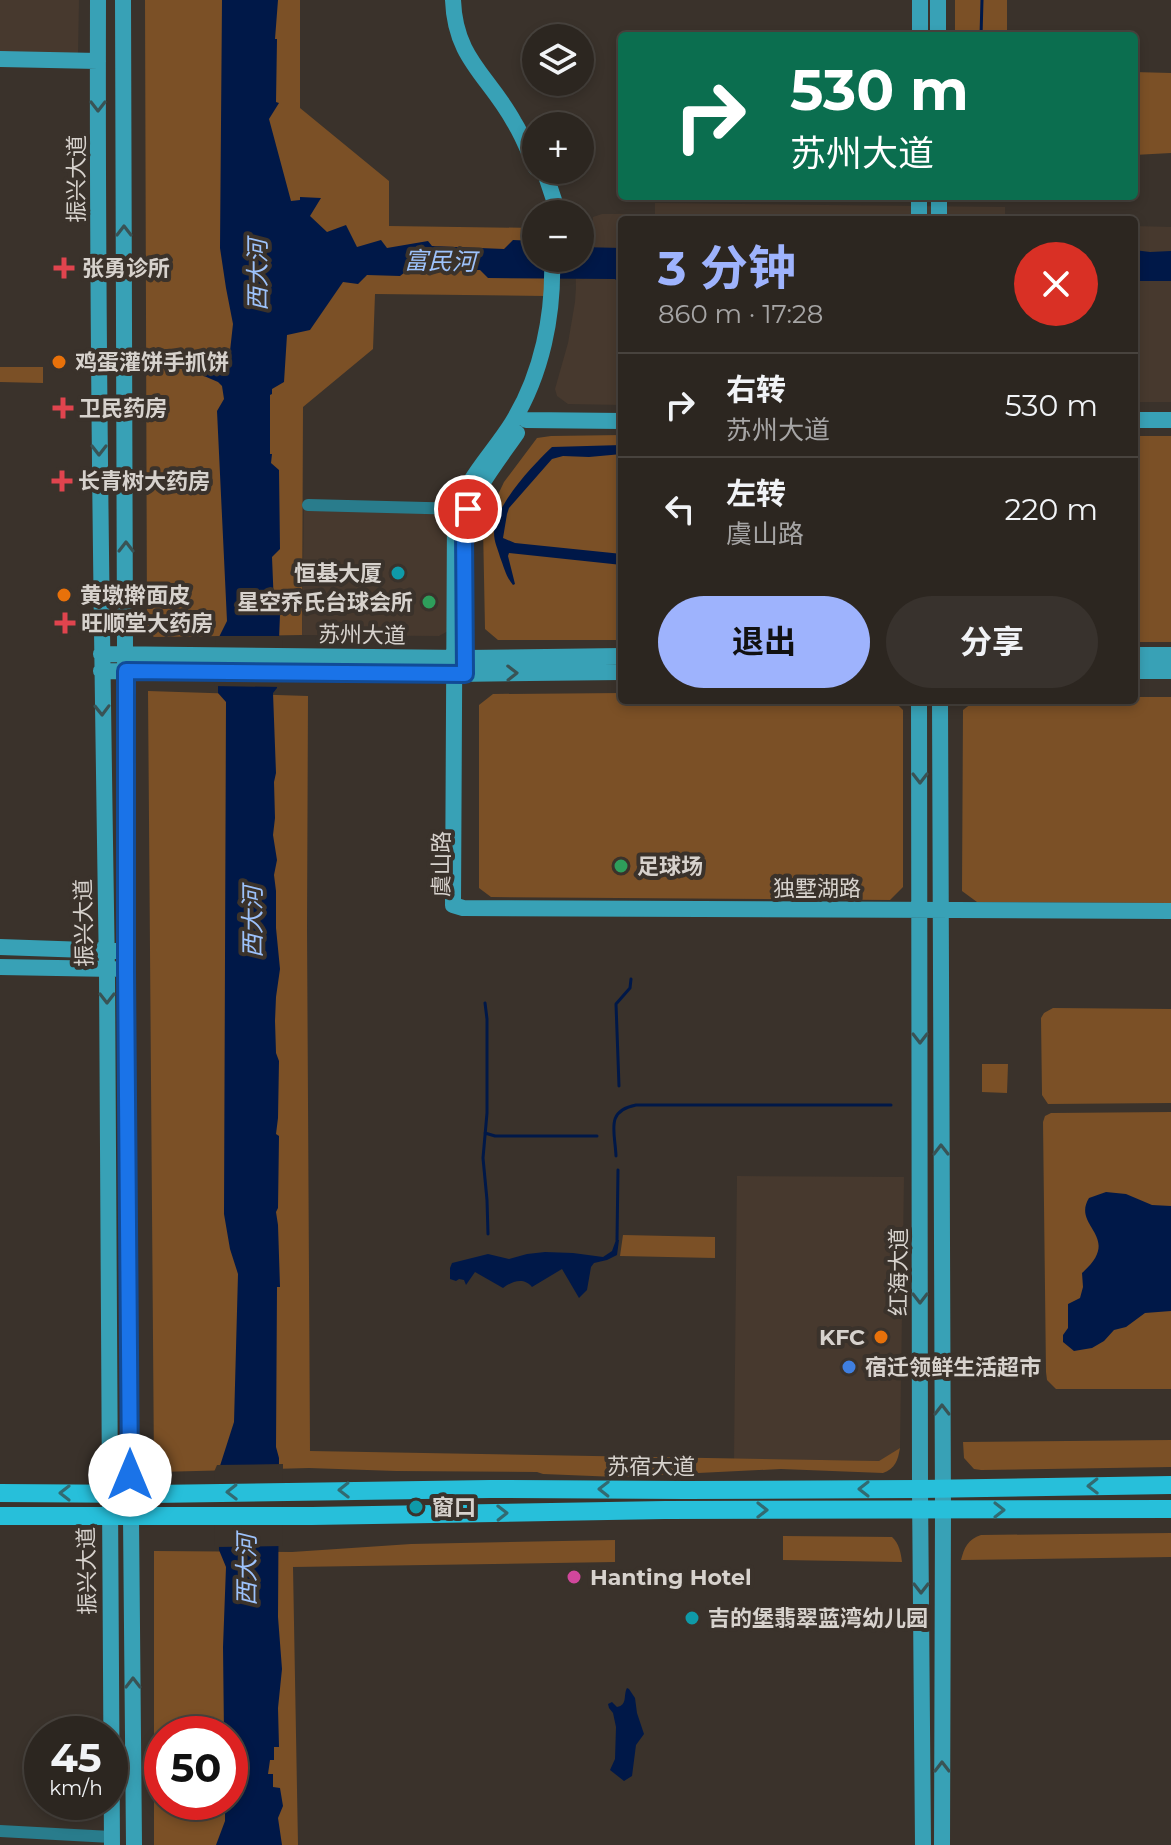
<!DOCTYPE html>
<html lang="zh">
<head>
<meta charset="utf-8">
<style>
	:root { --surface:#2c2620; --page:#38322d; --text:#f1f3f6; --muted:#a6a5a5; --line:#48433e; --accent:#9eb3fd }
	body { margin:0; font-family:Montserrat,"Noto Sans SC",sans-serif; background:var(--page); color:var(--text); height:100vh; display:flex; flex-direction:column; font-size:30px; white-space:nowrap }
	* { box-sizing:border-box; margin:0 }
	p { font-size:26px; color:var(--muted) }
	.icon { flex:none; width:44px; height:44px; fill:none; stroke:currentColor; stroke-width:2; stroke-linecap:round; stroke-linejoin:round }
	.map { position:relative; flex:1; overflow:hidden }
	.panel { position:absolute; left:618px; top:216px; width:520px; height:488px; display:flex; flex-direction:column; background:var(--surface); border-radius:8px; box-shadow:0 4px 12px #0003,0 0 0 2px var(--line) }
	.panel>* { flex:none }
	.top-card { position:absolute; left:618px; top:32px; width:520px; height:168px; border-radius:8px; box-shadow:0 4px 12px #0003,0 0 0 2px var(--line); background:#0b6e4f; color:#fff; overflow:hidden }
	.buttons { position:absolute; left:522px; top:24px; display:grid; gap:16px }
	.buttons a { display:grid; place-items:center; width:72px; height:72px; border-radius:50%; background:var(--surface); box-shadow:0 4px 12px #0003,0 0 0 2px var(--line); font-size:40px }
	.speed { position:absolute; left:24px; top:1716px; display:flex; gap:16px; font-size:40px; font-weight:700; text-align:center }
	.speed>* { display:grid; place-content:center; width:104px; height:104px; border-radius:50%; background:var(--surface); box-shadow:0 4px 12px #0003,0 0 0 2px var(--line); line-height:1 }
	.speed small { font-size:20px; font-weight:400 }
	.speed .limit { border:12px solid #d22; background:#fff; color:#111 }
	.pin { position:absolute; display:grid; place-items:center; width:68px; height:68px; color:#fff; margin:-34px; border:4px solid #fff; border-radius:50%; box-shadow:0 2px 8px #0007 }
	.me { position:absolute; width:88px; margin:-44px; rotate:0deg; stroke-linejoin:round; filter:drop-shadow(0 0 6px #0008) }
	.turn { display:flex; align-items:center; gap:28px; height:168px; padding:0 40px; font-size:36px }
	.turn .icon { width:104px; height:104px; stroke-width:2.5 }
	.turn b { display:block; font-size:56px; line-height:68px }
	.round { display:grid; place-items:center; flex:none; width:84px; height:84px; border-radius:42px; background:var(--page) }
	.headline { display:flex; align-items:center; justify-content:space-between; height:136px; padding:0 40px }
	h1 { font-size:48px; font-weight:700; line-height:60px; color:var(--accent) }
	.button { display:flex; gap:16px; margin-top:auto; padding:16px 40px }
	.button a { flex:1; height:92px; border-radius:48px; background:var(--accent); color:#111; font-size:32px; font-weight:700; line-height:92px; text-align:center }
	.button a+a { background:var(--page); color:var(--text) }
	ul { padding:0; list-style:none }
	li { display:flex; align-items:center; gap:24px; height:104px; padding:0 40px; border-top:2px solid var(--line) }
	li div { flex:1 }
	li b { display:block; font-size:30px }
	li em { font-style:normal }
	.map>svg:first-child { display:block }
	.built { fill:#47392e }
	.green { fill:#7b5026; fill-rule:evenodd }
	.water { fill:#001848 }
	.pier { fill:#3a322b }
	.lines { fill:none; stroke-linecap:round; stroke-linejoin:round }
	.stream { stroke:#001848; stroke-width:3 }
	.street { stroke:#297c8c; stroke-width:12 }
	.secondary { stroke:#38a1b6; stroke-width:16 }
	.primary { stroke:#27bfda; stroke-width:18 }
	.oneway { stroke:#395355 }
	.oneway2 { stroke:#326a71 }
	.route-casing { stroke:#114b97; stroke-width:20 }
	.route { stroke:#1a73e8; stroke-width:14 }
	.health-dot { fill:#e0444e; stroke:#3a322b; stroke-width:3 }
	.food-dot { fill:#e8710a; stroke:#3a322b; stroke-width:3 }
	.culture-dot { fill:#0f9aa8; stroke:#3a322b; stroke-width:3 }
	.leisure-dot { fill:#2e9e5b; stroke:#3a322b; stroke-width:3 }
	.shop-dot { fill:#3f7fe0; stroke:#3a322b; stroke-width:3 }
	.hotel-dot { fill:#d1479c; stroke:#3a322b; stroke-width:3 }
	.labels { text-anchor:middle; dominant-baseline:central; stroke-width:8; stroke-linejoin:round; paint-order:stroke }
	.street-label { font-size:22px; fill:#d7d2cd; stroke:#3a322b }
	.poi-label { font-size:22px; font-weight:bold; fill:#d7d2cd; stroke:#3a322b; text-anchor:start }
	.water-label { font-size:24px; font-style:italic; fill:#9dc2fb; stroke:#3a322b }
</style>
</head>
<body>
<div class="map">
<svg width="1171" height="1845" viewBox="0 0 1171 1845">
	<rect width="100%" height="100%" fill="#3a322b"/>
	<path class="built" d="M 0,0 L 79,0 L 78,54 L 0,55 Z
		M 655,203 L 1005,207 L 1005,220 L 622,220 L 622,405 L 568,404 L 557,396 L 555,389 L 568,343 L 575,302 L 576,287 L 575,258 L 580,258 L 580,225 L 593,225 L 593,217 L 602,214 L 655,214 Z
		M 1134,226 L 1171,227 L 1171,402 L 1134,402 Z
		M 304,502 L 451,504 L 448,631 L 439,636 L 302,635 Z
		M 737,1176 L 904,1177 L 900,1448 L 880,1461 L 734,1459 Z"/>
	<path class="green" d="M 145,0 L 300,0 L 300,108 L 389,181 L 389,226 L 536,228 L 536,258 L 545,258 L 545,296 L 375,294 L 373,349 L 303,407 L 302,635 L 154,637 L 147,631 Z
		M 955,0 L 1007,0 L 1007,36 L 955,36 Z
		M 1134,72 L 1171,73 L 1171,153 L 1134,155 Z
		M 0,367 L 43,367 L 43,383 L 0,382 Z
		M 622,435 L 622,640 L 498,640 L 485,629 L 483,526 L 504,482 L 537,438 L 551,436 Z
		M 1134,436 L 1171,436 L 1171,642 L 1134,642 Z
		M 148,691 L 308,696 L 307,928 L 310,1451 L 879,1461 L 900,1448 C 898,1460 895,1469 883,1473 L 781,1469 L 617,1477 L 543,1474 L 537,1472 L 396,1471 L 309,1468 L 157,1472 L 154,1468 Z
		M 622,693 L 622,700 L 893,700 L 903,710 L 903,887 L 890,900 L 491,897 L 479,888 L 479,705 L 493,694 Z
		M 1134,697 L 1171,697 L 1171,903 L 977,902 L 962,891 L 963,710 L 976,700 L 1134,700 Z
		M 1053,1008 L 1171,1009 L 1171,1103 L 1048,1104 L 1042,1095 L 1041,1018 L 1044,1013 Z
		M 982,1064 L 1008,1064 L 1007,1093 L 982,1092 Z
		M 1171,1112 L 1171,1389 L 1056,1389 L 1047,1380 L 1046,1372 L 1043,1122 L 1045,1116 L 1051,1113 Z
		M 623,1235 L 715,1237 L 715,1258 L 620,1256 Z
		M 1171,1440 L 1171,1467 L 981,1470 L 974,1469 L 964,1458 L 963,1442 Z
		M 1171,1533 L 1171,1557 L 961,1560 C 964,1548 968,1539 981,1535 Z
		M 783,1536 L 892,1537 C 899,1543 901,1553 902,1562 L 783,1560 Z
		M 615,1540 L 615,1562 L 293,1567 L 298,1845 L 154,1845 L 154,1551 L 292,1552 L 411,1544 ZM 162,1734 L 230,1734 L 230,1802 L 162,1802 Z"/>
	<path class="water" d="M 222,0 L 278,0 L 275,39 L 277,39 L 276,102 L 279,103 L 269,119 L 291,201 L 300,200 L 300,197 L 321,198 L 310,216 L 327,232 L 346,225 L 357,247 L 381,240 L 387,248 L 428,241 L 432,246 L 504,249 L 513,240 L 536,241 L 536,258 L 580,258 L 580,247 L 622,248 L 622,280 L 616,280 L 615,279 L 488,278 L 480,270 L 409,269 L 400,276 L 367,275 L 358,284 L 343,282 L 310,330 L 287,335 L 284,382 L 272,389 L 272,394 L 270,395 L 270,454 L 272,454 L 271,463 L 279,470 L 280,549 L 272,557 L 274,606 L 280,615 L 277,688 L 273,693 L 276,773 L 274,782 L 275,818 L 273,835 L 277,860 L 274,875 L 276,891 L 276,928 L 280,969 L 276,997 L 275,1021 L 276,1053 L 279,1061 L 278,1118 L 276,1134 L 279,1136 L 278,1208 L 276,1212 L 278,1225 L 280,1287 L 277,1287 L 276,1447 L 279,1458 L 278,1617 L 282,1669 L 278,1708 L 279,1747 L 274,1747 L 274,1760 L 270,1760 L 268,1774 L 273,1774 L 273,1787 L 280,1788 L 283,1806 L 278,1818 L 282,1845 L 216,1845 L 225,1821 L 225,1802 L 230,1802 L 230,1734 L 224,1734 L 223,1647 L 226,1567 L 219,1550 L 218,1472 L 234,1422 L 238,1274 L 230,1249 L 224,1214 L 226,702 L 218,693 L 218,639 L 227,621 L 217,411 L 224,399 L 222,386 L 218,382 L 204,376 L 204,373 L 222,373 L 228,369 L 233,324 L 226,288 L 220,248 Z
		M 1134,250 L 1150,252 L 1171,251 L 1171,281 L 1134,281 Z
		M 622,445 L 622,454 L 589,457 L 563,456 L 552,459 L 509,508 L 507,514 L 503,538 L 515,543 L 622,554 L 622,565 L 509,553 L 508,556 L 515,584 L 513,585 C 506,577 504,567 500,557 C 498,549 494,542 494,533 C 494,506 533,465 552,447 Z
		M 1106,1192 L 1126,1194 L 1152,1205 L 1171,1206 L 1171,1311 L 1145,1313 L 1126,1327 L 1114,1330 L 1104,1341 L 1092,1348 L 1074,1351 L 1063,1342 L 1063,1335 L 1068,1328 L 1068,1304 L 1080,1298 L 1083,1287 L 1082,1273 C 1124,1236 1071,1227 1089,1198 Z
		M 616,1240 L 619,1240 L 617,1255 L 607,1260 L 594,1263 L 591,1267 L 587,1290 L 579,1298 L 562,1269 L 532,1287 C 524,1277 512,1281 503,1288 L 475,1272 L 466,1285 L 464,1280 L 459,1279 L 456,1281 L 450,1279 L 450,1268 L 452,1263 L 488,1254 L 509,1259 L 527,1254 L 545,1252 L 573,1253 L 603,1257 L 612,1251 Z
		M 627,1688 L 629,1689 L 635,1698 L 637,1713 L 644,1734 L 636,1745 L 632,1776 L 624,1781 L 610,1770 L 615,1759 L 616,1727 L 613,1713 L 609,1708 L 608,1704 L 612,1702 L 617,1707 C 628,1705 623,1695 627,1688 Z"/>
	<path class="pier" d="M 216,636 L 283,636 L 281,687 L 214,686 Z
		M 283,1464 L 282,1546 L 215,1547 L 214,1472 L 217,1465 Z"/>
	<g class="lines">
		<path class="stream" d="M 981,36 L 982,0
			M 485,1003 L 487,1019 L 487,1113 L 483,1158 L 487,1200 L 488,1234
			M 619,1086 L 616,1004 L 630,988 L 631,979
			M 485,1133 L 495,1136 L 597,1136
			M 616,1156 C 615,1131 605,1111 636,1105 L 891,1105
			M 617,1240 L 618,1170"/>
		<path class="street" d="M 308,505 L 465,509
			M 0,1831 L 111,1837"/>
		<path class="secondary" d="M 98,0 C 97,325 102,649 107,973 C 111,1264 108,1555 112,1845
			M 123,0 L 126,970 L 134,1845
			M 453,0 C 455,59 489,76 514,122 C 523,136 529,153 536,168
			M 920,0 L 920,36
			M 938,0 L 938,36
			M 0,59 L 98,61
			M 544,170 L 554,200 L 557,214
			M 939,196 L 939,220
			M 919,220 L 919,196
			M 552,258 C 554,315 542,374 512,423 C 492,455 465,479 455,517 L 453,905 L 463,908 L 1171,911
			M 526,420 L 622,421
			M 1134,420 L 1171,420
			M 465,523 C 467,499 502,455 517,433
			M 101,654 L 465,658 L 622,656
			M 1134,655 L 1171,655
			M 101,671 L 454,674 L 622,672
			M 1134,671 L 1171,671
			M 919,700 L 920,1489 L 923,1845
			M 940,700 L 943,1510 L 942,1845
			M 0,947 L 116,951
			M 0,967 L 114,969"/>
		<path class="primary" d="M 0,1493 L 152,1494 L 490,1489 L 686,1490 L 920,1489 L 1171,1485
			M 0,1516 L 312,1516 L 665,1510 L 1171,1509"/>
	</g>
	<defs><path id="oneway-chevron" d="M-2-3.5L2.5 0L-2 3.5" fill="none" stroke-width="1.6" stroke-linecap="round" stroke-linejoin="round" transform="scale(2)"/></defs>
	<g class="oneway">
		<use href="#oneway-chevron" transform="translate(98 106) rotate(90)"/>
		<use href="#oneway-chevron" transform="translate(124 231) rotate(-90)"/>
		<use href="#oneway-chevron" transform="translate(99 450) rotate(90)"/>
		<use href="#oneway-chevron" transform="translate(126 547) rotate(-90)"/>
		<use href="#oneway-chevron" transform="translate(512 673) rotate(-1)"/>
		<use href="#oneway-chevron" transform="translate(102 710) rotate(89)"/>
		<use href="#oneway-chevron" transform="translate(920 778) rotate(90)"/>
		<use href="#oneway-chevron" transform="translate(107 998) rotate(90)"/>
		<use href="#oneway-chevron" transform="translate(920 1038) rotate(90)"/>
		<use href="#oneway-chevron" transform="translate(941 1150) rotate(-90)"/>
		<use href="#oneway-chevron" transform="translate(920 1298) rotate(90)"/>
		<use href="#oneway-chevron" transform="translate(942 1410) rotate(-90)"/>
		<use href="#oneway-chevron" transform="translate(921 1588) rotate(90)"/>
		<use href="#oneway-chevron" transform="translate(133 1683) rotate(-90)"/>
		<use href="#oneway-chevron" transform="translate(942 1767) rotate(-90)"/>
	</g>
	<g class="oneway2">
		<use href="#oneway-chevron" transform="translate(1093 1486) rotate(179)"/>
		<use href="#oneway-chevron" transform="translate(604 1489) rotate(-179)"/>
		<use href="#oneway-chevron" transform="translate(864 1489) rotate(180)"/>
		<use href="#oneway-chevron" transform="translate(344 1490) rotate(179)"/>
		<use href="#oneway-chevron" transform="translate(232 1492) rotate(179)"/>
		<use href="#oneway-chevron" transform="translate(65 1493) rotate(180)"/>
		<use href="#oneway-chevron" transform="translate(762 1510)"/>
		<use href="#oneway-chevron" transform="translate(999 1510)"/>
		<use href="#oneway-chevron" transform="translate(502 1513) rotate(-1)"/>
	</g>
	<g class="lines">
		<defs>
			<path id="route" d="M 130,1475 L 126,970 L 126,671 L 465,674 L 464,530 L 465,514 L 468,509"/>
		</defs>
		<use href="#route" class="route-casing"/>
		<use href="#route" class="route"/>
	</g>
	<g class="health-dot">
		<path d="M60 256h8v8h8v8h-8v8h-8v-8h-8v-8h8z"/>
		<path d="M59 396h8v8h8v8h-8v8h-8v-8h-8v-8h8z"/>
		<path d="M58 469h8v8h8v8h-8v8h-8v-8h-8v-8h8z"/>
		<path d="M61 611h8v8h8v8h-8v8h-8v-8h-8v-8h8z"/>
	</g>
	<g class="food-dot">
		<circle cx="59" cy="362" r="8"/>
		<circle cx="64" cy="595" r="8"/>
		<circle cx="881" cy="1337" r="8"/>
	</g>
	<g class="culture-dot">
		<circle cx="398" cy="573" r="8"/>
		<circle cx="416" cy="1507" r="8"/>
		<circle cx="692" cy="1618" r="8"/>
	</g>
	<g class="leisure-dot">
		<circle cx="429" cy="602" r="8"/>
		<circle cx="621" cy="866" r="8"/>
	</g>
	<circle class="shop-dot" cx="849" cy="1367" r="8"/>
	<circle class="hotel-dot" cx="574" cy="1577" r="8"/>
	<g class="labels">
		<g class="street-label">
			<text transform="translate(76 179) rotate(-90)">振兴大道</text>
			<text transform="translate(362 635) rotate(1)">苏州大道</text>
			<text transform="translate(441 864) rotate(-90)">虞山路</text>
			<text x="817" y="888">独墅湖路</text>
			<text transform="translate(84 923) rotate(-91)">振兴大道</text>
			<text transform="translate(898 1272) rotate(-90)">红海大道</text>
			<text x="651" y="1466">苏宿大道</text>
			<text transform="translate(87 1571) rotate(-91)">振兴大道</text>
		</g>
		<g class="poi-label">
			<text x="82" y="268">张勇诊所</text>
			<text x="75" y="362">鸡蛋灌饼手抓饼</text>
			<text x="79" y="408">卫民药房</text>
			<text x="78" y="481">长青树大药房</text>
			<text x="382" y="573" text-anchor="end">恒基大厦</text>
			<text x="80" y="595">黄墩擀面皮</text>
			<text x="413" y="602" text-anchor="end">星空乔氏台球会所</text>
			<text x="81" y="623">旺顺堂大药房</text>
			<text x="637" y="866">足球场</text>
			<text x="865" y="1337" text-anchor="end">KFC</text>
			<text x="865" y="1367">宿迁领鲜生活超市</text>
			<text x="432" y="1507">窗口</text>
			<text x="590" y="1577">Hanting Hotel</text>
			<text x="708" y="1618">吉的堡翡翠蓝湾幼儿园</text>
		</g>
		<g class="water-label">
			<text transform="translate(440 261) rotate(1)">富民河</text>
			<text transform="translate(257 275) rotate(-90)">西大河</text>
			<text transform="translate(252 922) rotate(-90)">西大河</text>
			<text transform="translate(246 1570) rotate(-90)">西大河</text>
		</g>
	</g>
</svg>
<div class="buttons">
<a><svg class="icon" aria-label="layers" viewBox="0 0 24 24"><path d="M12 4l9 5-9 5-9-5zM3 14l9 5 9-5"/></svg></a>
<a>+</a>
<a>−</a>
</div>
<div class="speed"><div>45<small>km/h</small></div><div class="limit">50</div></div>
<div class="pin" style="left:468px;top:509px;background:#d93025"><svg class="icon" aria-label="arrive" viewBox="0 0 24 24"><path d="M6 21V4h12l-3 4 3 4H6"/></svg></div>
<svg class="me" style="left:130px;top:1475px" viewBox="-20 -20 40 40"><circle r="19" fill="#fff"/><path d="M0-13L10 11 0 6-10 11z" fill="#1a73e8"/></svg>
<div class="top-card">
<div class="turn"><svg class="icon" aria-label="right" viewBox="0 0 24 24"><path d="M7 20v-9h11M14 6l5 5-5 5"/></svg><div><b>530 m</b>苏州大道</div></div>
</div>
<section class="panel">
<div class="headline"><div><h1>3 分钟</h1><p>860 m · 17:28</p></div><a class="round" style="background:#d93025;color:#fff"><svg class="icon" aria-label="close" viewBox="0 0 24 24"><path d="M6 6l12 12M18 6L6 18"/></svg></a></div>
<ul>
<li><svg class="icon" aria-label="right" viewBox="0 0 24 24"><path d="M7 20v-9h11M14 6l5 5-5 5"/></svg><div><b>右转</b><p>苏州大道</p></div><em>530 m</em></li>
<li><svg class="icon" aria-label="left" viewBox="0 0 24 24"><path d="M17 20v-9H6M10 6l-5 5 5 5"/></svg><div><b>左转</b><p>虞山路</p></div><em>220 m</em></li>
</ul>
<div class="button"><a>退出</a><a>分享</a></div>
</section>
</div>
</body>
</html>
